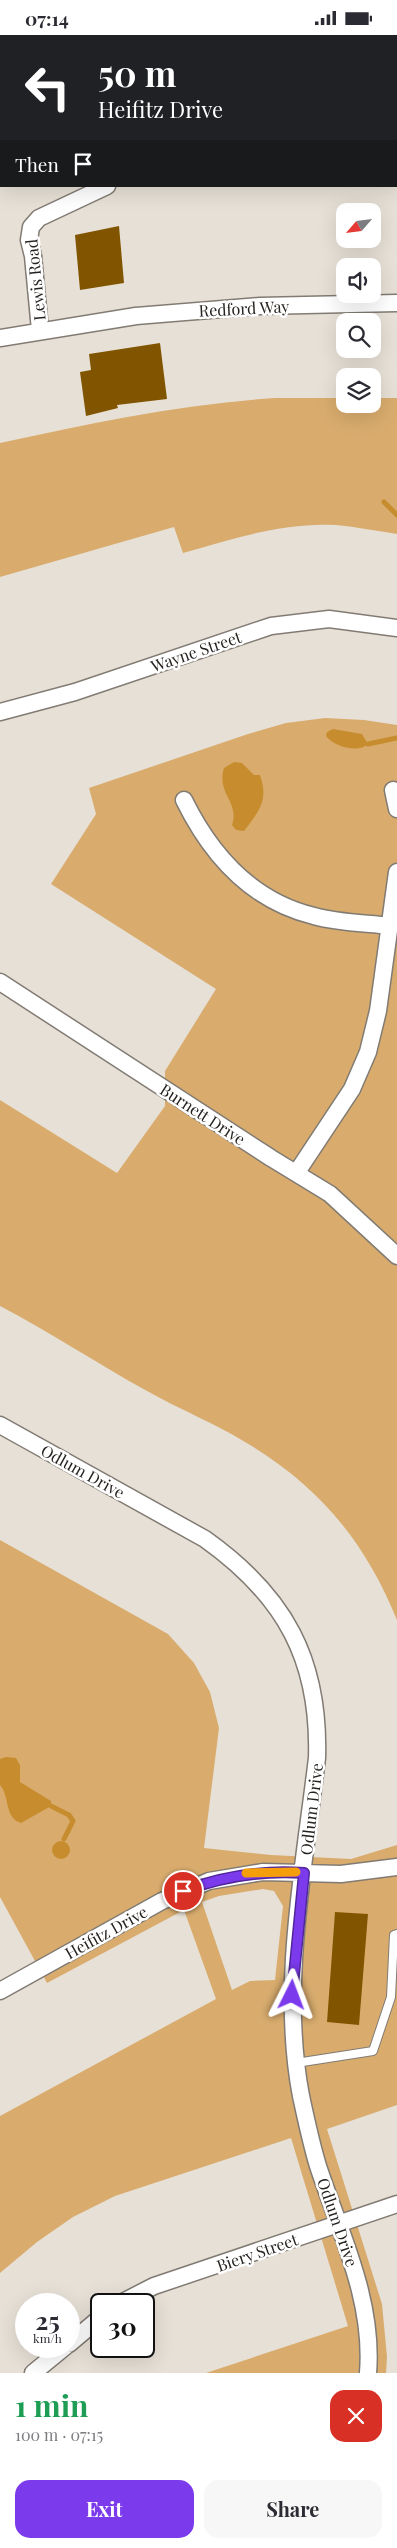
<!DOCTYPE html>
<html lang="en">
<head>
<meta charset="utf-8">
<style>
	:root { --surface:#fff; --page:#f7f7f7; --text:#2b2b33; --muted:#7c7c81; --accent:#7c3aed }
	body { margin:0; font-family:"Playfair Display",serif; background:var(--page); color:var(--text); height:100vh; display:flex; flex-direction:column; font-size:19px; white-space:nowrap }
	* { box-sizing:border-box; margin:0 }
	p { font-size:16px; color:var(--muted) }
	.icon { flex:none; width:28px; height:28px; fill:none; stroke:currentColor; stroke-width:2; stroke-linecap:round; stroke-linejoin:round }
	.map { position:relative; height:2338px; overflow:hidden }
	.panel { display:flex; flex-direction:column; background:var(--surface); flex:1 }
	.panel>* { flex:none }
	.top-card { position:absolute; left:0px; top:0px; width:398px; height:152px; box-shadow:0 5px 20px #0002; background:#202124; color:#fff; overflow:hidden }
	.needle { width:32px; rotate:242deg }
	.tools { position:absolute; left:336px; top:168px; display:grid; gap:10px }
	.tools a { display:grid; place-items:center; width:45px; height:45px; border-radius:10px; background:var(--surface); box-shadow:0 5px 20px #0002; font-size:25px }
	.speed { position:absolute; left:15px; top:2258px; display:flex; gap:10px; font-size:25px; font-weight:700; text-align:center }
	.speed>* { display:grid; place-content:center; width:65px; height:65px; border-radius:50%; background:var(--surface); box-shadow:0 5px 20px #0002; line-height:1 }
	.speed small { font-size:12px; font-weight:400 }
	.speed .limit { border:2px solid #111; border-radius:8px; background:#fff; color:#111 }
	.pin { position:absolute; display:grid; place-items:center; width:42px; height:42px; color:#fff; margin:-21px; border:2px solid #fff; border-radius:50%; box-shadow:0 1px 5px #0007 }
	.me { position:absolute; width:55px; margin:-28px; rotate:3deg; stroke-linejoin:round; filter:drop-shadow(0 0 4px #0008) }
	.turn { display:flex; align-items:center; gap:18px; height:105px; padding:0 15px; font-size:22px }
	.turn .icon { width:65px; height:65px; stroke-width:2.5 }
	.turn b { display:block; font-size:35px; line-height:42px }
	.then { display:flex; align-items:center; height:48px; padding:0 15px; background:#0003; gap:10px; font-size:19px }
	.round { display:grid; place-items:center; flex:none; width:52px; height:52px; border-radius:15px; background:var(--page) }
	.headline { display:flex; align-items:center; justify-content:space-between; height:85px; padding:0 15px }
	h1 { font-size:30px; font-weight:700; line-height:38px; color:#1e9e55 }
	.action { display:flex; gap:10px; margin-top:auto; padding:10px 15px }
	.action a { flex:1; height:58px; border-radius:15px; background:var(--accent); color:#fff; font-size:20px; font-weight:700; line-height:58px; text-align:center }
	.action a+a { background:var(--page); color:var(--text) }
	.status { display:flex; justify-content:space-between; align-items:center; height:35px; padding:0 25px; background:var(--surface); direction:ltr }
	.status svg { height:14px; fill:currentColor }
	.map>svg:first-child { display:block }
	.green { fill:#d9ac6e; fill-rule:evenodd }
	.water { fill:#c78c2d }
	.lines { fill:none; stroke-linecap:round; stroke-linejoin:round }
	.stream { stroke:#c78c2d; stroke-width:5 }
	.building { fill:#815500 }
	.lane-casing { stroke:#817b73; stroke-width:10 }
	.street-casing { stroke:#817b73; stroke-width:19 }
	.secondary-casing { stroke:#817b73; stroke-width:25 }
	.lane { stroke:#fff; stroke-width:8 }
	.street { stroke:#fff; stroke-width:16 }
	.secondary { stroke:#f1dec0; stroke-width:22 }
	.route-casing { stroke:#51269a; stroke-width:12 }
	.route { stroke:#7c3aed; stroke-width:9 }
	.slow { stroke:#f59e0b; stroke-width:9 }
	.labels { text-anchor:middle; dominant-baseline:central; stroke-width:5; stroke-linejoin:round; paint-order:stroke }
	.street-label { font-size:16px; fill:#25221f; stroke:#fff }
</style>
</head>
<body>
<div class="status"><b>07:14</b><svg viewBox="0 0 49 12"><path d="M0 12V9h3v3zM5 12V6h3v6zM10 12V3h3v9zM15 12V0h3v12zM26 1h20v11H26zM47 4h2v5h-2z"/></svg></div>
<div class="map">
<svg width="397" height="2338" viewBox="0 0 397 2338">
	<rect width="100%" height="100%" fill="#e7e0d6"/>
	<path class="green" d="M 275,363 L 345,363 L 345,369 L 372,369 L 373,363 L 397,363 L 397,499 C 377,496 357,492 336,490 C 284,487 232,504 183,518 L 174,492 L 0,542 L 0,408 C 91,388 182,369 275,363 Z
		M 325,683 L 364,685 L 397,690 L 397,1585 C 365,1506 318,1450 245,1407 C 214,1388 179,1374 147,1356 C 98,1329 50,1297 0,1271 L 0,1065 L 117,1138 L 165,1071 L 165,1036 L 216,954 L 51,849 L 96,779 L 89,753 L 248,699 L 286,688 Z
		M 0,1505 L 168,1599 L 194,1628 L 210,1657 L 219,1693 L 204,1813 L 271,1820 L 351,1824 L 397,1810 L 397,2070 L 327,2094 L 382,2269 L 387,2322 L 386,2338 L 206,2338 L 348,2291 L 291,2103 L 115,2161 L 73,2182 L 37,2207 L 0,2238 L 0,2081 L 216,1964 L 184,1875 L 47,1948 L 0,1862 ZM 263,1854 L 274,1856 L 283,1871 L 275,1945 L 250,1946 L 232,1955 L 202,1867 L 219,1861 Z"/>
	<path class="water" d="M 333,694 L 362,699 L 368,709 C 358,719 333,711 326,701 L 327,697 Z
		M 234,727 L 242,728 L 254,740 L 260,740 C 269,766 259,776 244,796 L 236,795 L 232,790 C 240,767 216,759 224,733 Z
		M 6,1722 L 16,1723 L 20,1730 L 20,1747 L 51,1766 L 51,1771 L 21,1788 C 4,1783 10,1761 0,1750 L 0,1724 Z
		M52 1815a9 9 0 1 1 18 0a9 9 0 1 1-18 0Z"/>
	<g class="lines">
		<path class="stream" d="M 384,467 L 397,480
			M 368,709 L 397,703
			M 51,1771 L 69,1780 L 73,1786 L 64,1804"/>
	</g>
	<path class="building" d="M 119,191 L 124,248 L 80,255 L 75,200 Z
		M 160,308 L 167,364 L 117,370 L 118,373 L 86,381 L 80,337 L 91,335 L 89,319 Z
		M 335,1877 L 368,1879 L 359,1990 L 327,1987 Z"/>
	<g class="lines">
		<defs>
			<path id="lane" d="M 296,2028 L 373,2016 L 391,1962 L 394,1900 L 397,1899"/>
			<path id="street" d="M 389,1 L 392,0
				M 40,295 L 33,221 L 29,205 L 31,192 L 39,183 L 107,151
				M 0,303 L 136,281 L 260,271 L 397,268
				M 0,677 L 75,657 L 271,591 L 329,584 L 397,593
				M 393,755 L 397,774
				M 184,765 C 211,820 252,866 314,881 C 339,888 365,888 390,891
				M 0,947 L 271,1123 L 330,1159 L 397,1221
				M 297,1137 L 352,1054 L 368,1017 L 378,976 L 397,837
				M 0,1390 L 205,1504 C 285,1561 320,1625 317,1723 C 304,1833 280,1952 301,2061 C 306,2084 311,2108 318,2131 C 340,2198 374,2265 368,2338
				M 0,1956 L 162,1866 L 209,1846 L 263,1837 L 341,1839 L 397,1832
				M 119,2269 L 154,2251 L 397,2169
				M 69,2309 L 101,2282
				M 33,2338 L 66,2311"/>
			<path id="secondary" d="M 124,1 L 126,0
				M 0,66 L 1,66"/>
		</defs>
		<use href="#lane" class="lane-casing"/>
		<use href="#street" class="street-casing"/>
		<use href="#secondary" class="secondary-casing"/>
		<use href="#lane" class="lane"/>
		<use href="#street" class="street"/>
		<use href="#secondary" class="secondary"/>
	</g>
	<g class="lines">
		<defs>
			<path id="route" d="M 183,1856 C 223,1841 261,1835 304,1838 L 292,1960"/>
		</defs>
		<use href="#route" class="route-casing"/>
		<use href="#route" class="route"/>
		<path class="slow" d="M 246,1838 L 296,1837"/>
	</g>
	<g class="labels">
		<g class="street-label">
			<text transform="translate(35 245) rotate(-96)">Lewis Road</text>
			<text transform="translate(244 273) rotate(-3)">Redford Way</text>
			<text transform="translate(196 616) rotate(-19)">Wayne Street</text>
			<text transform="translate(203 1079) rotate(33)">Burnett Drive</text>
			<text transform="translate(83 1436) rotate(29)">Odlum Drive</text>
			<text transform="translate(311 1774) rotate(-83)">Odlum Drive</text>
			<text transform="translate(106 1897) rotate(-29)">Heifitz Drive</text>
			<text transform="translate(338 2187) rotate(71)">Odlum Drive</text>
			<text transform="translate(257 2217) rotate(-19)">Biery Street</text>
		</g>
	</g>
</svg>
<div class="tools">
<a><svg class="needle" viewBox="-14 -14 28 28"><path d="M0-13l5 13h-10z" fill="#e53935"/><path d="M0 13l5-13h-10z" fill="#7c7c81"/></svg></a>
<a><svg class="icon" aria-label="sound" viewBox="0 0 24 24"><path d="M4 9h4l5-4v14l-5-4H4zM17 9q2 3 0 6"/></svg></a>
<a><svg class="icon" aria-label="search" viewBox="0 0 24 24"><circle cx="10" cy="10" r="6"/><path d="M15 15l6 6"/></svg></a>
<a><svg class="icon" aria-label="layers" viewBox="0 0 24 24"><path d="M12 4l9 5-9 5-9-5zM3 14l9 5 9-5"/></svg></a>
</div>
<div class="speed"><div>25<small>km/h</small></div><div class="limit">30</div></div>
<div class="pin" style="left:183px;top:1856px;background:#d93025"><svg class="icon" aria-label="arrive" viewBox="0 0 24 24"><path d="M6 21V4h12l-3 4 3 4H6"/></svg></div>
<svg class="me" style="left:292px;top:1960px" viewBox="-20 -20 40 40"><path d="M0-17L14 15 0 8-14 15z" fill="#7c3aed" stroke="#fff" stroke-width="4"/></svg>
<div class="top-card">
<div class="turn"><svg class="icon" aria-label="left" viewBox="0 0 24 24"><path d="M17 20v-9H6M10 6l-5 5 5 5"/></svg><div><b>50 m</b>Heifitz Drive</div></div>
<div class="then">Then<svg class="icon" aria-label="arrive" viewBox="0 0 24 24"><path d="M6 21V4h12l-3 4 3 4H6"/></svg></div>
</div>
</div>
<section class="panel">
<div class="headline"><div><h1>1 min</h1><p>100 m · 07:15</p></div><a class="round" style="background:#d93025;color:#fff"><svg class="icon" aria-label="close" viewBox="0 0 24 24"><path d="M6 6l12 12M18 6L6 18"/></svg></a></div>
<div class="action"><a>Exit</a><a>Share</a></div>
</section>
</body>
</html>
